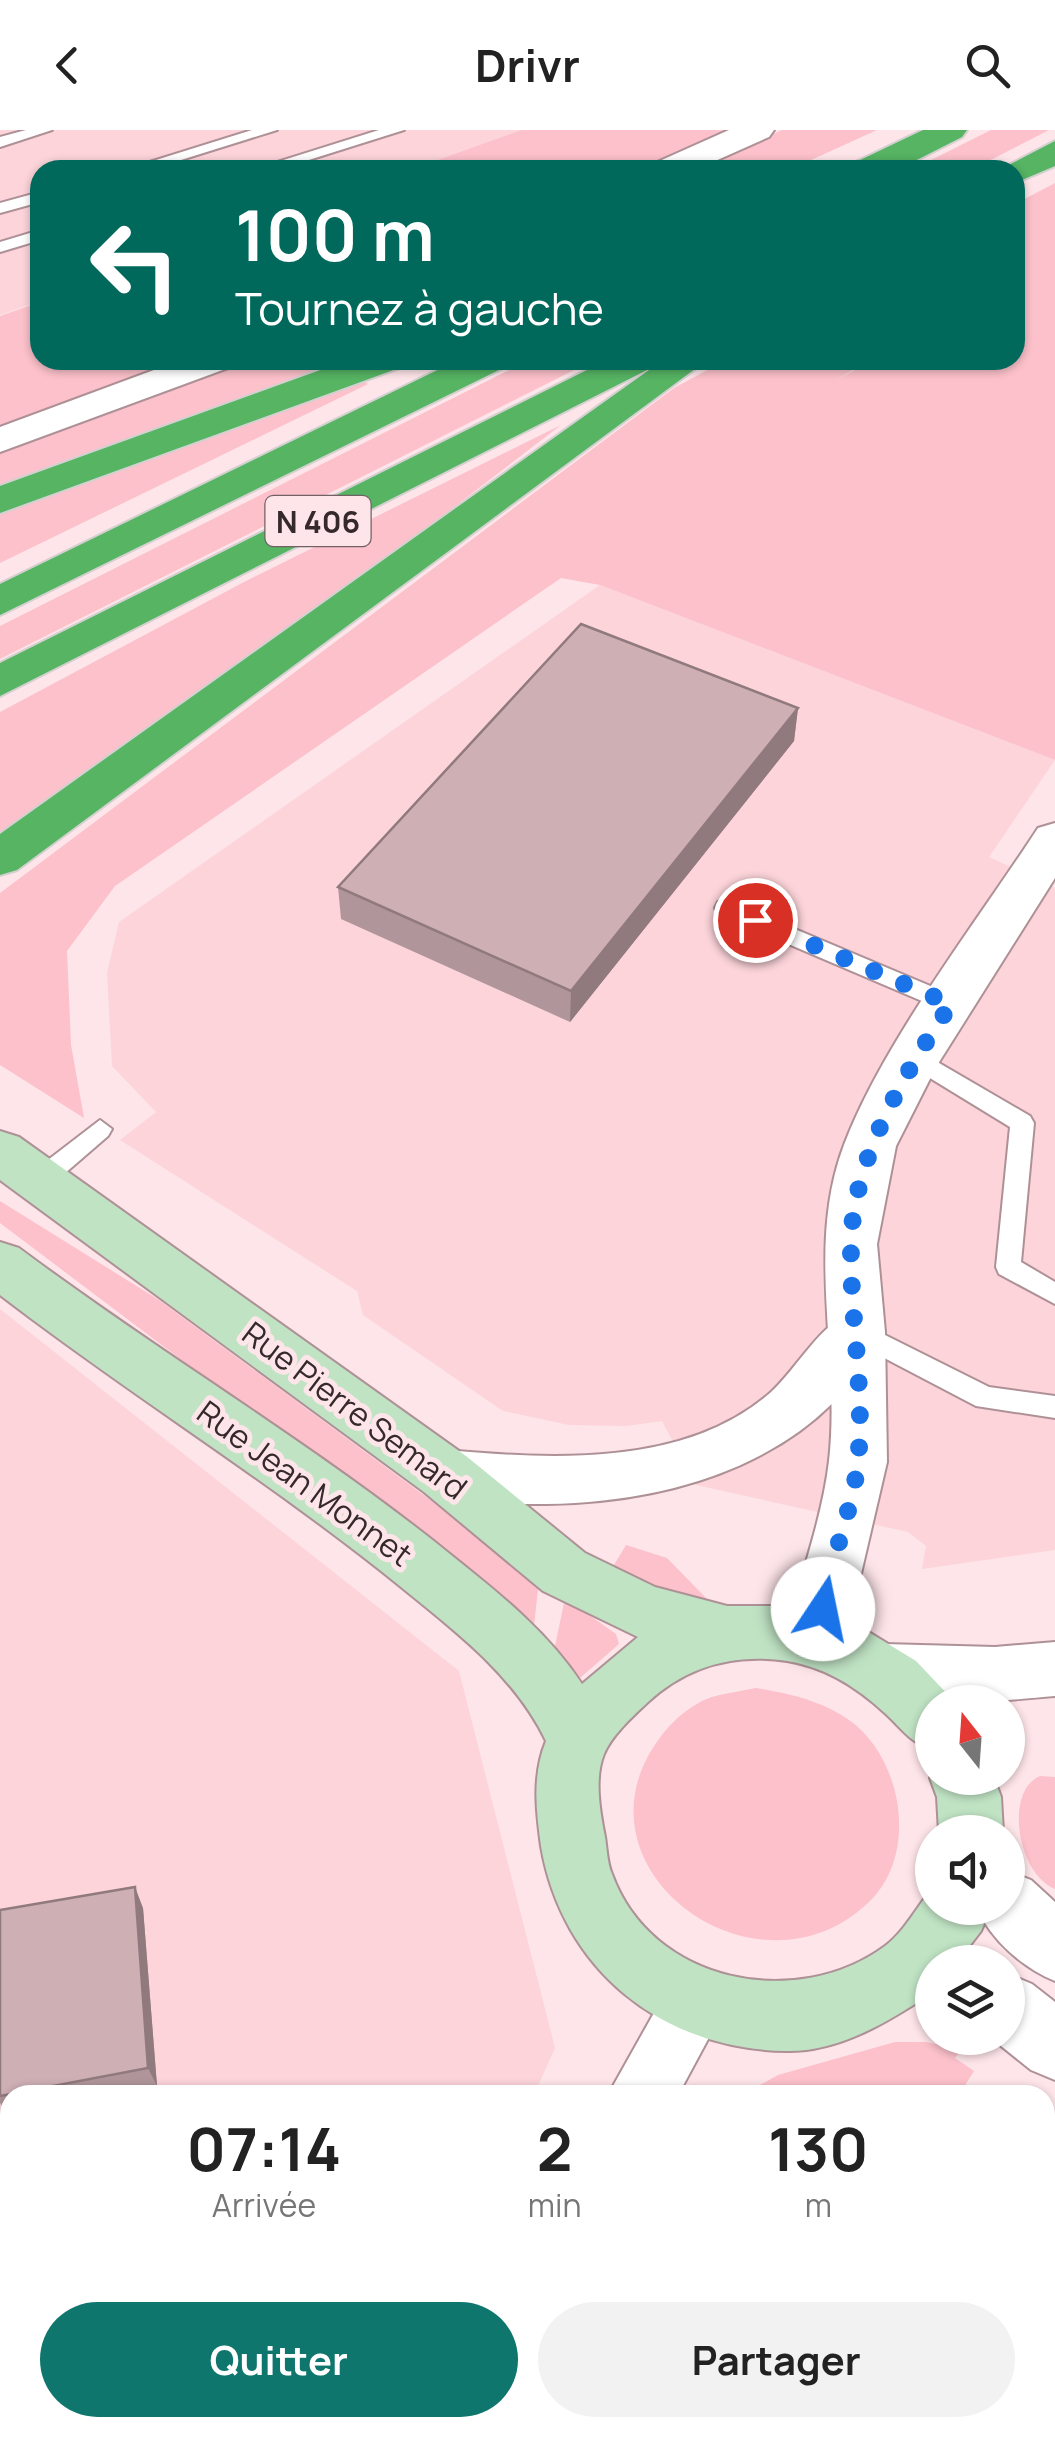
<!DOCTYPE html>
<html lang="fr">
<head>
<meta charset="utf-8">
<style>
	:root { --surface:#fff; --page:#f2f2f2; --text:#222; --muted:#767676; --accent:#0f766e }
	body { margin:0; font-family:Manrope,sans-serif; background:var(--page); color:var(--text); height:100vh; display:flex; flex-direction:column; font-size:38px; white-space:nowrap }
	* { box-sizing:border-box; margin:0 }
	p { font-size:32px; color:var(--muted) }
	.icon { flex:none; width:55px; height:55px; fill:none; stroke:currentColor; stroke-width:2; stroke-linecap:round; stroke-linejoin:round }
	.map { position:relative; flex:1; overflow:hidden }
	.side { position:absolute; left:0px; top:1955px; width:1055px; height:352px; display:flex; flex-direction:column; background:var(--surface); border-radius:30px 30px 0 0; box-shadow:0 2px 8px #0004 }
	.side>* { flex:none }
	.hud { position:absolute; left:30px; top:30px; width:995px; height:210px; border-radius:30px; box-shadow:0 2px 8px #0004; background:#00695c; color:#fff; overflow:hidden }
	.needle { width:65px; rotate:343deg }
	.fabs { position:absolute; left:915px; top:1555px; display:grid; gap:20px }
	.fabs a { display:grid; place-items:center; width:110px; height:110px; border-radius:50%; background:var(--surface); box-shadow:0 2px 8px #0004; font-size:50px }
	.pin { position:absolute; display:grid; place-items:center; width:85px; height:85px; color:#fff; margin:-42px; border:5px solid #fff; border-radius:50%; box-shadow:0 2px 10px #0007 }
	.me { position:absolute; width:110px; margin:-55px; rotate:11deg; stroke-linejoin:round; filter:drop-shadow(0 0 8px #0008) }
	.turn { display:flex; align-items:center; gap:35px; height:210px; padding:0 40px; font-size:45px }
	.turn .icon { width:130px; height:130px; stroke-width:2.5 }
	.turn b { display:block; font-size:70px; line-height:85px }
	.eta { display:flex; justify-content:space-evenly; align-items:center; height:170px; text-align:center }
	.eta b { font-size:60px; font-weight:700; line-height:70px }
	.cta { display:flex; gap:20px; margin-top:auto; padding:20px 40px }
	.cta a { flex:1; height:115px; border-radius:60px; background:var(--accent); color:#fff; font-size:40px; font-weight:700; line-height:115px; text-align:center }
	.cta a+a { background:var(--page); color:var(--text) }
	header { display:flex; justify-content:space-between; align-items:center; height:130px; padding:0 40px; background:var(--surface); font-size:45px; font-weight:700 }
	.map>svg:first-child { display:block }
	.built { fill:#fcd4da }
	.green { fill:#fcc1cb }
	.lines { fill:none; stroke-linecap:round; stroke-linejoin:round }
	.service-casing { stroke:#ae9196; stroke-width:4 }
	.minor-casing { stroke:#ae9196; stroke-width:4 }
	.tertiary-casing { stroke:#ae9196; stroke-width:4 }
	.secondary-casing { stroke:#ae9196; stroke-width:4 }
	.trunk-casing { stroke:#d3d0d0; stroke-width:4 }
	.service { fill:#fff; fill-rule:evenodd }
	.minor { fill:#fff; fill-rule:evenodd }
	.tertiary { fill:#fff; fill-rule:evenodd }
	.secondary { fill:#c0e3c4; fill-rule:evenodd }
	.trunk { fill:#56b463; fill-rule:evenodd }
	.wall { fill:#b0969b }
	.shaded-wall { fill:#907a7e }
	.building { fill:#cdafb4; stroke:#907a7e; stroke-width:2.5 }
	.route { stroke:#1a73e8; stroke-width:18; stroke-dasharray:0 32.4 }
	.labels { text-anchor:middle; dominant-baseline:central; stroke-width:10; stroke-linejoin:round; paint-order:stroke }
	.shield { fill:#fee5e9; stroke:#716164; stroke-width:2.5 }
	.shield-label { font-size:30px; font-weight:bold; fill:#35292b }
	.street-label { font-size:32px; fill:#35292b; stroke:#fee5e9 }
</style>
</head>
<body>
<header><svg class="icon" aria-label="back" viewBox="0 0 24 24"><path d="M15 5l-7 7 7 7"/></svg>Drivr<svg class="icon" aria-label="search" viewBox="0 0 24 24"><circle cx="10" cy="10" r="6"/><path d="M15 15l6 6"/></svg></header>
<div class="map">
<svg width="1055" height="2307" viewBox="0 0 1055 2307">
	<rect width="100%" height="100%" fill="#fee5e9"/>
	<path class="built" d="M 0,0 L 543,0 L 426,40 L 40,40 L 40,171 L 0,185 Z
		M 600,455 L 1055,630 L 989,727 L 1055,758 L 1055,1420 L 922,1439 L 926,1416 L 908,1402 L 696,1355 L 662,1291 L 626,1296 L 569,1295 L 503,1281 L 363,1185 L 357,1161 L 120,1010 L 156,982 L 112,936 L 107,843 L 119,792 Z
		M 0,1179 L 459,1541 L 555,1918 L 534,1965 L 10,1965 L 10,2298 L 353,2298 L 345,2307 L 0,2307 Z"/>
	<path class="green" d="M 522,0 L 735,0 L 645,40 L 410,40 Z
		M 782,0 L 877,0 L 789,40 L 692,40 Z
		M 991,0 L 1049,0 L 971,40 L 911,40 Z
		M 1055,53 L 1055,630 L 600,455 L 561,448 L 115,756 L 67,821 L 71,915 L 84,988 L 0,935 L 0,763 L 674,258 L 726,230 L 870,230 L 836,250 L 874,230 L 1015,230 L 1015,74 Z
		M 40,172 L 40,230 L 189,230 L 0,299 L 0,186 Z
		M 246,230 L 347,230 L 0,356 L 0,321 Z
		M 529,230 L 594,230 L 0,529 L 0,496 Z
		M 358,247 L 368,254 L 0,433 L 0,380 Z
		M 561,295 L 350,457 L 0,703 L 0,582 L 244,452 Z
		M 0,1071 L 159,1170 L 539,1450 L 534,1496 L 0,1093 Z
		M 626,1415 L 667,1428 L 709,1471 L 684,1469 L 611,1440 Z
		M 565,1468 L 616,1504 L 619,1514 L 580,1548 L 554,1521 Z
		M 756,1558 C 790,1564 820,1570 849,1590 C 903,1628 919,1725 869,1772 C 757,1880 564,1738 659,1609 C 671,1592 691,1574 712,1567 C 726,1563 742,1561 756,1558 Z
		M 1040,1646 L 1055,1647 L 1055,1759 C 1017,1744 1004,1661 1040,1646 Z
		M 895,1912 L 926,1912 L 961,1920 L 955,1928 L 974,1941 L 959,1965 L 742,1965 L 778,1945 Z
		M 1045,2054 L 1055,2066 L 1055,2230 L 1045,2240 Z
		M 500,2298 L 608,2298 L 606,2307 L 493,2307 Z"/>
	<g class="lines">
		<defs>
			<path id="service" d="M 26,0 L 52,0 L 0,17 L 0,7 Z
				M 252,0 L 277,0 L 149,40 L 124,40 Z
				M 379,0 L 404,0 L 277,40 L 252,40 Z
				M 40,62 L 40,72 L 0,83 L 0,73 Z
				M 40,100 L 40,110 L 0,122 L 0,112 Z
				M 726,770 L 959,868 L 962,874 L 951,882 L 943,880 L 718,784 L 715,778 L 718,772 Z
				M 915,919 L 1030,986 L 1034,993 L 1021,1132 L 1055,1152 L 1055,1174 L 999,1144 L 996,1137 L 1010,997 L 907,934 L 903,928 Z
				M 100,990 L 112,999 L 108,1006 L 49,1057 L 31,1057 L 28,1050 L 31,1043 Z
				M 857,1191 L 989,1257 L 1055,1266 L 1055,1288 L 976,1276 L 848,1209 L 844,1202 L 848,1195 Z"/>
			<path id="minor" d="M 729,0 L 774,0 L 769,7 L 695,40 L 650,40 L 655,33 Z
				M 181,230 L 234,230 L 228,238 L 0,322 L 0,297 Z
				M 857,1180 L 876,1186 L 884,1202 C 820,1329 679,1372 547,1374 C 507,1374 463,1375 425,1361 L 417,1344 L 425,1327 L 445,1320 C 550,1329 684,1338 770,1263 C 799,1237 819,1193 857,1180 Z
				M 1055,1512 L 1055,1566 C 999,1571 916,1580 863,1560 L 855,1541 L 863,1522 L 884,1514 L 995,1517 Z
				M 696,1840 L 719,1849 L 728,1872 L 678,1965 L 608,1965 L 673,1849 Z
				M 395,2298 L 471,2298 L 467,2307 L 391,2307 Z
				M 613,2298 L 688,2298 L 684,2307 L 609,2307 Z"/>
			<path id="tertiary" d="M 1055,693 L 1055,748 L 936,937 L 896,1016 L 877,1114 L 885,1202 L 887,1332 L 846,1508 L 837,1528 L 815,1536 L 793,1528 L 784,1508 C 799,1451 822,1390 829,1331 C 841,1226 805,1117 844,1015 C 883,912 977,792 1038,698 Z
				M 1008,1741 L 1031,1750 L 1055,1772 L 1055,1851 C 1023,1838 991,1810 977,1778 L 1008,1778 Z
				M 1008,1844 L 1032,1854 L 1055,1872 L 1055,1950 L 1031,1940 L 991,1908 L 1008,1908 Z"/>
			<path id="secondary" d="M 0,1001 L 19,1007 L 466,1326 L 585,1423 L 655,1457 L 727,1476 L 790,1476 L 867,1501 L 916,1531 L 955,1572 L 932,1572 L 932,1620 C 910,1612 903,1600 886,1584 C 858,1558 826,1537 787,1531 C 735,1523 687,1536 648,1572 C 633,1586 612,1605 604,1624 C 594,1648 600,1682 605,1707 C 607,1719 607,1733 612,1744 C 652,1854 797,1881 885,1816 C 903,1803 918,1776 932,1758 L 932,1778 L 991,1778 L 981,1801 L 957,1832 L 932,1832 L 932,1863 C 889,1891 840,1922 786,1921 C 661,1919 562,1839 541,1716 C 536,1680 532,1645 546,1611 C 515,1546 455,1501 401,1457 C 272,1352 131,1266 0,1165 L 0,1112 L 19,1118 C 155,1220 302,1307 435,1412 C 488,1455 544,1496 582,1554 L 638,1507 L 543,1461 L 424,1362 L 0,1050 Z
				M 932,1643 L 932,1648 L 994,1648 L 1001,1667 L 1003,1702 L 939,1702 L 937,1667 L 930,1648 Z"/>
			<path id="trunk" d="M 923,0 L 967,0 L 962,7 L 897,40 L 851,40 L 856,32 Z
				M 1055,11 L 1055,36 L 1015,53 L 1015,40 L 999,40 Z
				M 348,230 L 404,230 L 399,238 L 0,383 L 0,356 Z
				M 458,230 L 508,230 L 503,238 L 0,485 L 0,454 Z
				M 607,230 L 656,230 L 651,238 L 0,566 L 0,533 Z
				M 663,230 L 707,230 L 17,740 L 0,745 L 0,704 Z"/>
		</defs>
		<use href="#service" class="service-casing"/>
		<use href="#minor" class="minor-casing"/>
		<use href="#tertiary" class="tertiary-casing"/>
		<use href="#secondary" class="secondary-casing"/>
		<use href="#trunk" class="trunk-casing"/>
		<use href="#service" class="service"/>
		<use href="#minor" class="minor"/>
		<use href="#tertiary" class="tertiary"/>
		<use href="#secondary" class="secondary"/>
		<use href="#trunk" class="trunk"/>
	</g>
	<path class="wall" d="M 798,578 L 794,611 L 570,892 L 341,789 L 338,757 Z
		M 143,1778 L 157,1956 L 109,1965 L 10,1965 L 10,1984 L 8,1984 L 0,1973 L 0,1780 Z
		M 800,2298 L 850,2298 L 845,2307 L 808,2307 Z"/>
	<path class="shaded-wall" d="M 798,578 L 794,611 L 570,892 L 571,861 Z
		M 135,1757 L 143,1778 L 157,1956 L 148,1938 Z"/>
	<path class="building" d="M 581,494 L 798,578 L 571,861 L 338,757 Z
		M 135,1757 L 148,1938 L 0,1966 L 0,1780 Z
		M 806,2298 L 850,2298 L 852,2300 L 844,2307 L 814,2307 Z"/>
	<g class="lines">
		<path class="route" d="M 755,790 L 951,874 C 905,942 851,1032 851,1117 C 850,1188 865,1260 858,1331 C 853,1380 830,1429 823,1479"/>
	</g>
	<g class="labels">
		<rect class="shield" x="265.5" y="366" width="105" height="50" rx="8"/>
		<g class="shield-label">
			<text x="318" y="391">N 406</text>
		</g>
		<g class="street-label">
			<text transform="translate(355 1280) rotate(37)">Rue Pierre Semard</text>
			<text transform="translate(305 1353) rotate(36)">Rue Jean Monnet</text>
		</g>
	</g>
</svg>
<div class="fabs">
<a><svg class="needle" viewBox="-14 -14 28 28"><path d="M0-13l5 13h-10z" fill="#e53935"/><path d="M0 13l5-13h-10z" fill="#767676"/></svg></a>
<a><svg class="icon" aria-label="sound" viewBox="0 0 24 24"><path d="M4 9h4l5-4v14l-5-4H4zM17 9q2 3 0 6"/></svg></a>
<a><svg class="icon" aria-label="layers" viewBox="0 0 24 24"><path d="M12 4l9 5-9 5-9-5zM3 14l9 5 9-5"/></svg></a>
</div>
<div class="pin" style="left:755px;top:790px;background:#d93025"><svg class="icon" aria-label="arrive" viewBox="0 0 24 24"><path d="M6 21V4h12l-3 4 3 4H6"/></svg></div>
<svg class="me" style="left:823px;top:1479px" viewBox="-20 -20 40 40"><circle r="19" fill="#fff"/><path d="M0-13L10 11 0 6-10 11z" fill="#1a73e8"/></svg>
<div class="hud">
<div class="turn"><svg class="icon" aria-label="left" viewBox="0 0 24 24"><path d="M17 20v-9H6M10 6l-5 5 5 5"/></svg><div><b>100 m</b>Tournez à gauche</div></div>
</div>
<section class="side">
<div class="eta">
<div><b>07:14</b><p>Arrivée</p></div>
<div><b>2</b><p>min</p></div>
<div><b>130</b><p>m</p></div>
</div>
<div class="cta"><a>Quitter</a><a>Partager</a></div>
</section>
</div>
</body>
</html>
